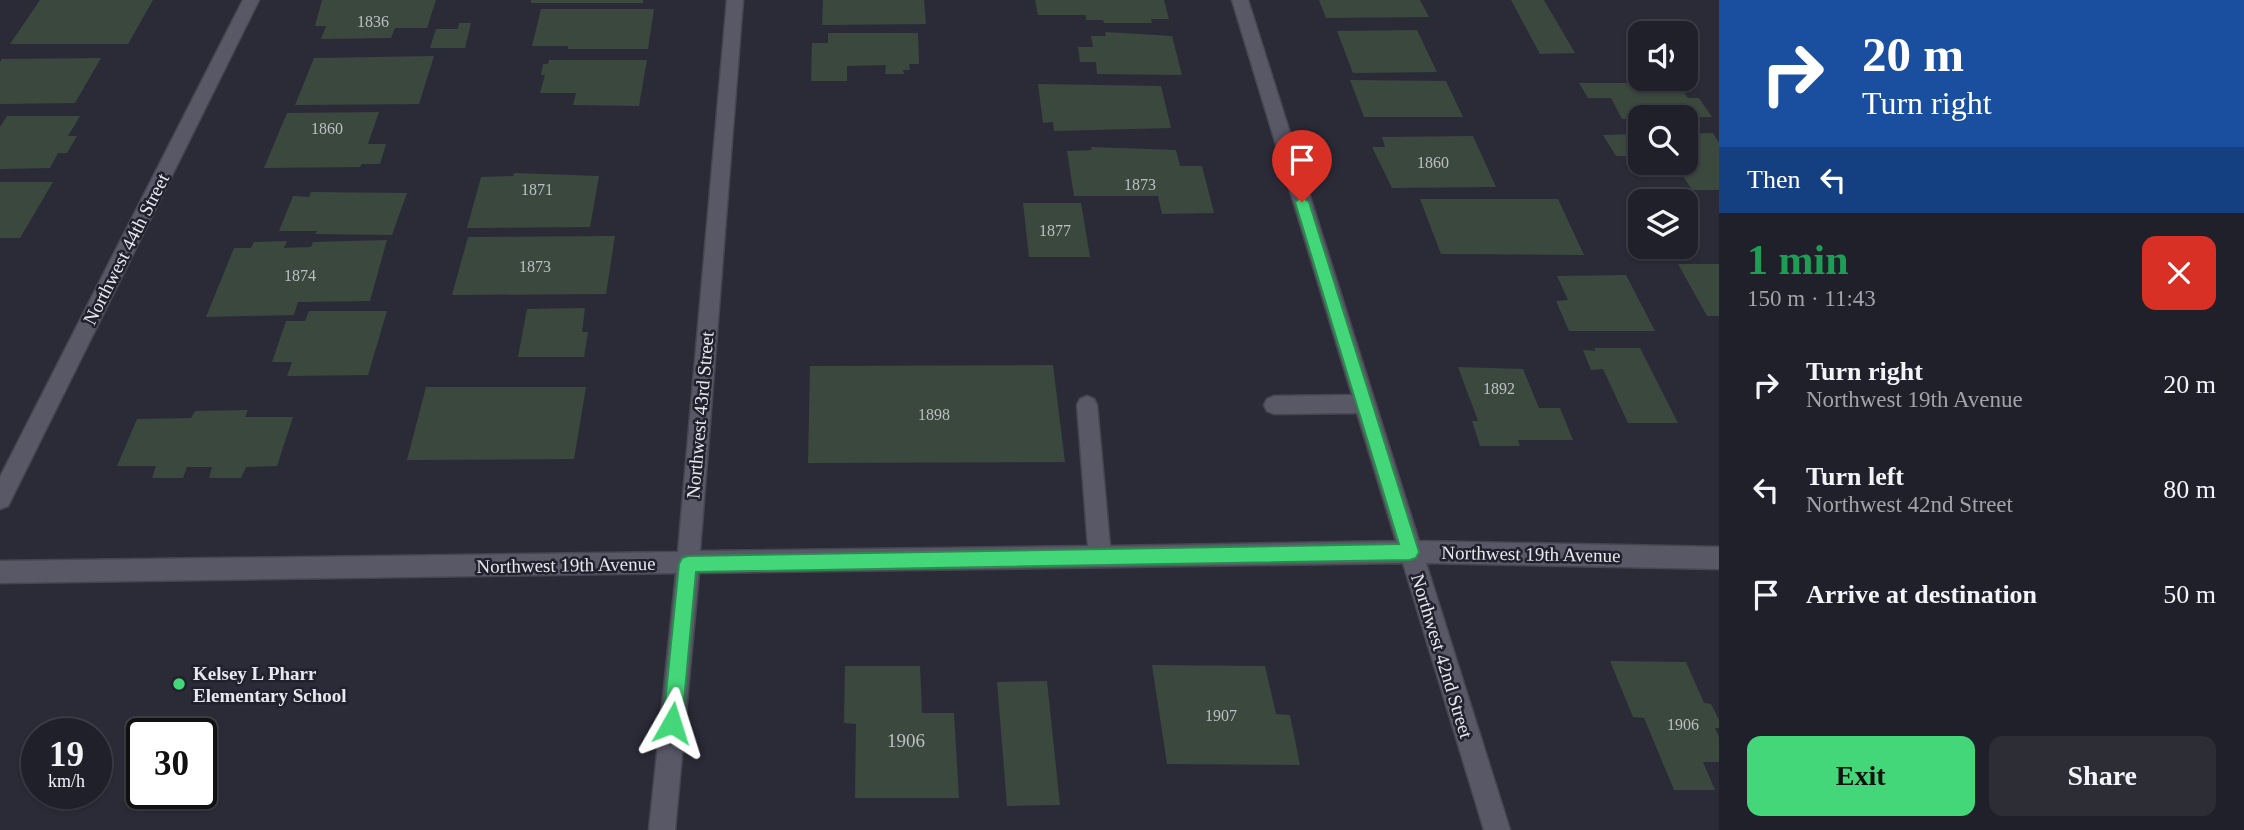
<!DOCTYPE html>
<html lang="en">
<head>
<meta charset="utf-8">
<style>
	:root { --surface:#20202a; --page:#2d2d36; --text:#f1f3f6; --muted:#a2a3a8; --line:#3d3e47; --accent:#44d77a }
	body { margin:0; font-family:Georgia,serif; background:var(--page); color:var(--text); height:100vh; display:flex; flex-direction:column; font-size:26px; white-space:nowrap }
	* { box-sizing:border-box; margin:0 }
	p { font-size:23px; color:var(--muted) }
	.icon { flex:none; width:38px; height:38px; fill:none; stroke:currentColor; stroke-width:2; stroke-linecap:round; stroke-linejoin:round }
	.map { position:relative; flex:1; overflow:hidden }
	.drawer { display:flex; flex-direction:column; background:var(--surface); width:525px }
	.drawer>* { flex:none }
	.top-card { background:#1a4fa0; color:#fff; overflow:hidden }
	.fabs { position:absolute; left:1628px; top:21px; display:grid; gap:14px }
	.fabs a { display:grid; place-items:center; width:70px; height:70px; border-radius:14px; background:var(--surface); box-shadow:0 2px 5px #0004,0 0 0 2px var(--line); font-size:35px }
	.speed { position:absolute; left:21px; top:718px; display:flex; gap:14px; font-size:35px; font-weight:700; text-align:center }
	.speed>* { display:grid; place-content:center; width:91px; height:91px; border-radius:50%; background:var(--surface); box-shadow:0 2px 5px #0004,0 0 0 2px var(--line); line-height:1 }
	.speed small { font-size:18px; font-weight:400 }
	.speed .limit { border:4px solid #111; border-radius:10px; background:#fff; color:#111 }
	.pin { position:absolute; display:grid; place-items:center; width:60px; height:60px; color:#fff; margin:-72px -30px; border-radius:50% 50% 50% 0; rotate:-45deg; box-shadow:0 0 7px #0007 }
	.pin .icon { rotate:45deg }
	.me { position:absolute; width:77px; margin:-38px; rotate:6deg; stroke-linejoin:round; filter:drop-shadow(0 0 5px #0008) }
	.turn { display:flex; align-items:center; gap:24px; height:147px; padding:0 28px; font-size:32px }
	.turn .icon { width:91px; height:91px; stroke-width:2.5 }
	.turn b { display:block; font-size:49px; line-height:60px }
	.then { display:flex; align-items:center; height:66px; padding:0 28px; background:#0003; gap:14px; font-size:26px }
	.round { display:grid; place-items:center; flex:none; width:74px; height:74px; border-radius:14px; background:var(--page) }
	.headline { display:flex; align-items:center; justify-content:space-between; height:119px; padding:0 28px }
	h1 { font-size:42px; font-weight:600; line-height:52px; color:#1e9e55 }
	.action { display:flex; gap:14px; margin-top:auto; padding:14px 28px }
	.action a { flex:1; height:80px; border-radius:14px; background:var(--accent); color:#111; font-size:28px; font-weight:600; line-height:80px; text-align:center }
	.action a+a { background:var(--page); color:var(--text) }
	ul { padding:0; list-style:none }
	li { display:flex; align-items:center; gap:21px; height:105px; padding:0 28px }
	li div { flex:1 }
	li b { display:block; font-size:26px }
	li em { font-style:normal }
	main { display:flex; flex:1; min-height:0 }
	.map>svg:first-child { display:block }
	.building { fill:#3b483e }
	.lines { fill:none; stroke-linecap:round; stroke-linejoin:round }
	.minor-casing { stroke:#464651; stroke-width:3 }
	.minor { fill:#585867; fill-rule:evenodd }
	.route { fill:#44d77a; stroke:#2c8c4f; stroke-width:2 }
	.poi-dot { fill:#44d77a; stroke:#21212d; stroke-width:2.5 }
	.labels { text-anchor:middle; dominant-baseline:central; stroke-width:5; stroke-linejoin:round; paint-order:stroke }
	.number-label { font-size:16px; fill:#bcbfc4 }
	.street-label { font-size:19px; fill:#e7e7f0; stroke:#21212d }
	.poi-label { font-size:19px; font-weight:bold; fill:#e7e7f0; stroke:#21212d; text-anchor:start }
	.near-number-label { font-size:19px; fill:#bcbfc4 }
</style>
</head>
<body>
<main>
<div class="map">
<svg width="1719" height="830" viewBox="0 0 1719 830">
	<rect width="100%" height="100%" fill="#2b2b38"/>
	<path class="building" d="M 40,0 L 153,0 L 128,44 L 10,44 Z
		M 322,0 L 436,0 L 427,28 L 395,28 L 391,38 L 321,39 L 326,26 L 315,26 Z
		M 531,0 L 643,0 L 643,3 L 531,3 Z
		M 823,0 L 924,0 L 926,24 L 822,25 Z
		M 1035,0 L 1164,0 L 1169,19 L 1151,19 L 1152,23 L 1104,23 L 1103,20 L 1086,20 L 1086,15 L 1038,15 Z
		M 1319,0 L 1420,0 L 1429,17 L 1326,18 Z
		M 1511,0 L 1544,0 L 1575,53 L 1540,54 Z
		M 541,9 L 654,9 L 648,49 L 568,49 L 568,46 L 532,46 Z
		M 459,23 L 471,23 L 465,48 L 430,48 L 436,29 L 458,29 Z
		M 1417,30 L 1437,72 L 1353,73 L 1337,31 Z
		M 1105,32 L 1172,36 L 1182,75 L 1097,74 L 1096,62 L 1080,62 L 1078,47 L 1093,47 L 1091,36 L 1106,36 Z
		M 828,33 L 918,33 L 919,64 L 909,64 L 910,70 L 903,70 L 904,74 L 885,74 L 886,65 L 847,66 L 847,81 L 811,81 L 812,43 L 828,43 Z
		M 434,56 L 419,104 L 295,105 L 314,58 Z
		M 101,58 L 75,103 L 0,104 L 0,62 L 2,59 Z
		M 549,60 L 647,60 L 639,106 L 573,105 L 576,93 L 540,93 L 545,75 L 541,75 L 543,64 L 548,64 Z
		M 1350,80 L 1446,81 L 1463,117 L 1364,117 Z
		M 1579,83 L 1677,83 L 1688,98 L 1699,98 L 1712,117 L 1622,119 L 1611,98 L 1588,98 Z
		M 1038,84 L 1161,86 L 1171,128 L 1054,131 L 1053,122 L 1043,123 Z
		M 379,112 L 368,144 L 386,144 L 380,164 L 362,164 L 360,167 L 264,168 L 287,113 Z
		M 7,116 L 80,116 L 68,136 L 77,136 L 67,153 L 58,153 L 50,168 L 0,169 L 0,127 Z
		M 1713,133 L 1719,143 L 1719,190 L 1692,190 L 1681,173 L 1661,174 L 1654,163 L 1685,163 L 1685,134 Z
		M 1640,134 L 1640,156 L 1616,156 L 1603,135 Z
		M 1473,136 L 1496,187 L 1392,188 L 1372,147 L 1385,147 L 1382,137 Z
		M 1091,147 L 1176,150 L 1180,166 L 1202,166 L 1214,213 L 1162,214 L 1158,196 L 1074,196 L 1067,151 L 1092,150 Z
		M 514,173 L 599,176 L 590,227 L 467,228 L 481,177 L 513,176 Z
		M 0,182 L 53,182 L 20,238 L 0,238 Z
		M 311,192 L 407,193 L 392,235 L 315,234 L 317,231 L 279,231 L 293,196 L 309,197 Z
		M 1420,199 L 1558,199 L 1584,255 L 1441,254 Z
		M 1023,203 L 1081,203 L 1090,257 L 1029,257 Z
		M 615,236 L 606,294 L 452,295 L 468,237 Z
		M 387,240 L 370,301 L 298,302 L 294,315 L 206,317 L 234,248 L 251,248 L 254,242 L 287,241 L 284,248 L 311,247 L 313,242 Z
		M 1678,264 L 1719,264 L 1719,316 L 1707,316 Z
		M 1626,275 L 1655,331 L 1569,331 L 1556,301 L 1568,300 L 1557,276 Z
		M 585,308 L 582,332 L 588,332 L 584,357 L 518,357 L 527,309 Z
		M 309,311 L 387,311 L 368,375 L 287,376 L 292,362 L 272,362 L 286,321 L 305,321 Z
		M 1594,348 L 1640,348 L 1678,423 L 1628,423 L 1603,369 L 1591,370 L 1583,350 L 1596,351 Z
		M 1053,365 L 1065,462 L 808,463 L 810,366 Z
		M 1458,367 L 1523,369 L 1539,408 L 1560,408 L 1573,440 L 1518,440 L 1520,446 L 1480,446 L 1472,421 L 1478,421 Z
		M 426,387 L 586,387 L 574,459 L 407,460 Z
		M 248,410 L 245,417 L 293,417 L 277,466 L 246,467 L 241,478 L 209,478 L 212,467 L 187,467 L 183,478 L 152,478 L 156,466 L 117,466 L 137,419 L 191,418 L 195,411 Z
		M 1610,661 L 1686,662 L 1704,703 L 1711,704 L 1719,720 L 1719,728 L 1715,728 L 1719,737 L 1719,762 L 1703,762 L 1715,790 L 1674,790 L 1644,718 L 1633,717 Z
		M 1152,665 L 1265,666 L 1276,714 L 1290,715 L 1300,765 L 1167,764 Z
		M 845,666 L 920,666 L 922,713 L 954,713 L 959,798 L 855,798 L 856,724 L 844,723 Z
		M 1047,681 L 1060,805 L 1007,806 L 997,682 Z"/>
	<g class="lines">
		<defs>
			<path id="minor" d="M 243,0 L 259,0 L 8,506 L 0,509 L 0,477 Z
				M 727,0 L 743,0 L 700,551 L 1088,546 L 1077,405 L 1080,399 L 1087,396 L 1094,399 L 1097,405 L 1110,546 L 1396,541 L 1357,413 L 1274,414 L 1267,411 L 1264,405 L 1267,399 L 1274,396 L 1352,395 L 1232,0 L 1248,0 L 1419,541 L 1719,547 L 1719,569 L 1426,563 L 1510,830 L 1484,830 L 1403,563 L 699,573 L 675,830 L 649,830 L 676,573 L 0,583 L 0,561 L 678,552 Z"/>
		</defs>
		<use href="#minor" class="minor-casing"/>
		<use href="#minor" class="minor"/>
	</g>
	<path class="route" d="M 1302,197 L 1309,202 L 1419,552 L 1416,558 L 1410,560 L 696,572 L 682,723 L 679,730 L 672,733 L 666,730 L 663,723 L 679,564 L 682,558 L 688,556 L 1399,544 L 1295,202 Z"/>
	<circle class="poi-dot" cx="179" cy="684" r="7"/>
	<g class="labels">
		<g class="number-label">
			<text x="373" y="21">1836</text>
			<text x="327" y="128">1860</text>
			<text x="1433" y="162">1860</text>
			<text x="1140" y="184">1873</text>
			<text x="537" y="189">1871</text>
			<text x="1055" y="230">1877</text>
			<text x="535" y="266">1873</text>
			<text x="300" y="275">1874</text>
			<text x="1499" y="388">1892</text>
			<text x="934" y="414">1898</text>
			<text x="1221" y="715">1907</text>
			<text x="1683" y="724">1906</text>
		</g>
		<g class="street-label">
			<text transform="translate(126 249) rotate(-63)">Northwest 44th Street</text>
			<text transform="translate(700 415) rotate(-85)">Northwest 43rd Street</text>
			<text transform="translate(1531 554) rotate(1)">Northwest 19th Avenue</text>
			<text transform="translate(566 565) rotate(-1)">Northwest 19th Avenue</text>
			<text transform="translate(1442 656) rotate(73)">Northwest 42nd Street</text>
		</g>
		<g class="poi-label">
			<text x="193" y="673">Kelsey L Pharr<tspan x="193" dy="22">Elementary School</tspan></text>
		</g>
		<g class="near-number-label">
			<text x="906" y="740">1906</text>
		</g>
	</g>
</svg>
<div class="fabs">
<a><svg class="icon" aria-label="sound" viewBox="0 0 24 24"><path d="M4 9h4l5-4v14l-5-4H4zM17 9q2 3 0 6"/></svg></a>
<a><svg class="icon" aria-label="search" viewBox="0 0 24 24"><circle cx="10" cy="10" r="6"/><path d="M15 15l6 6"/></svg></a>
<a><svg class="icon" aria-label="layers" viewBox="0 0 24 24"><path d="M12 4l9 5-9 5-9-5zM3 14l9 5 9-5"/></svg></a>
</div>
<div class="speed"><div>19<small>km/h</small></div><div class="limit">30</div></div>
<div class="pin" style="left:1302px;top:202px;background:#d93025"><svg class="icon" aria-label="arrive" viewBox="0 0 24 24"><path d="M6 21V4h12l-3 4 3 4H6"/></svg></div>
<svg class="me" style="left:672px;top:723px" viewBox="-20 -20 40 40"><path d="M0-17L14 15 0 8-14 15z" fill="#44d77a" stroke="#fff" stroke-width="4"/></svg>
</div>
<section class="drawer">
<div class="top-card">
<div class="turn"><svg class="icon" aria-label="right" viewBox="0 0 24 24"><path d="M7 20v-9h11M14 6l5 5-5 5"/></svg><div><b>20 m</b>Turn right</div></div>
<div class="then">Then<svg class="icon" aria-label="left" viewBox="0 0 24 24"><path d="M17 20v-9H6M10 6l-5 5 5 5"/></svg></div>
</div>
<div class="headline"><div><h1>1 min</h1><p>150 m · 11:43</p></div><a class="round" style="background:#d93025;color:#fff"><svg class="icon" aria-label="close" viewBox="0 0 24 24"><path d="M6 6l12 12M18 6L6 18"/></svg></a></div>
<ul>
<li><svg class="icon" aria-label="right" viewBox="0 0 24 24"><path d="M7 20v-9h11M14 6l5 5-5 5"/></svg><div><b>Turn right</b><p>Northwest 19th Avenue</p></div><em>20 m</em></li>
<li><svg class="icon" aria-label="left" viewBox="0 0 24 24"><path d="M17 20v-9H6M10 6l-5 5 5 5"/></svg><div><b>Turn left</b><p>Northwest 42nd Street</p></div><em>80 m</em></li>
<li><svg class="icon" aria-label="arrive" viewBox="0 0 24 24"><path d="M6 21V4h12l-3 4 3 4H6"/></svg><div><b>Arrive at destination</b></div><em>50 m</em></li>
</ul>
<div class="action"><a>Exit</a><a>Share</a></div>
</section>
</main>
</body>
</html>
